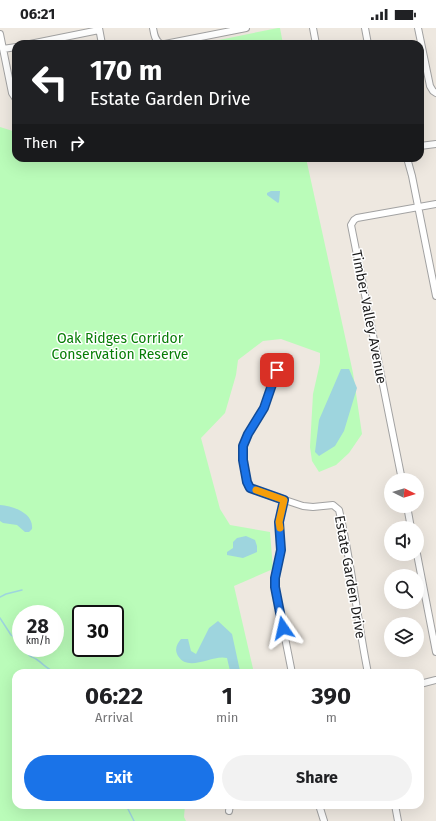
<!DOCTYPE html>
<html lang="en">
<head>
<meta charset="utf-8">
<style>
	:root { --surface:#fff; --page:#f2f2f2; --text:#202124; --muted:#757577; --accent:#1a73e8 }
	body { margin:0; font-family:"Fira Sans",sans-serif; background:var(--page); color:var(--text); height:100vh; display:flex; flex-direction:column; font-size:15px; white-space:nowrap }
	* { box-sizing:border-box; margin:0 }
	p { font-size:13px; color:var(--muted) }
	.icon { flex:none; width:22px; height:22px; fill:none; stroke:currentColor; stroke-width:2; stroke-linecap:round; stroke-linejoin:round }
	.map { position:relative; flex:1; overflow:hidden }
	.side { position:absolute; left:12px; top:641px; width:412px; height:140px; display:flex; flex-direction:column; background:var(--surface); border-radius:12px; box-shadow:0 4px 16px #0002 }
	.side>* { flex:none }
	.hud { position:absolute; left:12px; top:12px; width:412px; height:122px; border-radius:12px; box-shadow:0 4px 16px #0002; background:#202124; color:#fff; overflow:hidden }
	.needle { width:26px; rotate:95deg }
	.tools { position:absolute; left:384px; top:445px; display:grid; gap:8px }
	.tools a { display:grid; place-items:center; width:40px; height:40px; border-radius:50%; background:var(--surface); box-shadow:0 4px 16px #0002; font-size:20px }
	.speed { position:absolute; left:12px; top:577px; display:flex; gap:8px; font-size:20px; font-weight:700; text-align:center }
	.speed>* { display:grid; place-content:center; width:52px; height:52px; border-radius:50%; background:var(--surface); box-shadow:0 4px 16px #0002; line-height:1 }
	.speed small { font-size:10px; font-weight:400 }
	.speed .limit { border:2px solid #111; border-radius:6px; background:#fff; color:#111 }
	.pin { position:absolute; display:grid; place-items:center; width:34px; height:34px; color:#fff; margin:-17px; border-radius:8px; box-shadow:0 2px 6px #0006 }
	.me { position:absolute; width:44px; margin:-22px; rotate:349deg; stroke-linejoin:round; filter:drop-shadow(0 0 3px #0008) }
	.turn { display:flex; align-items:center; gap:14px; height:84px; padding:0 12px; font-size:18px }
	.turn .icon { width:52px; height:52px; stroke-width:2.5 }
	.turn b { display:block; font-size:28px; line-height:34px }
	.then { display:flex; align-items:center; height:38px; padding:0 12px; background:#0003; gap:8px; font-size:15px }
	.eta { display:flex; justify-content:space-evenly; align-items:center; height:68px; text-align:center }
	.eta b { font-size:24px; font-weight:700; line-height:28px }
	.primary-button { display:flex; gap:8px; margin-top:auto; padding:8px 12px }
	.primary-button a { flex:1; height:46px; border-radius:24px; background:var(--accent); color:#fff; font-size:16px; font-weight:700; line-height:46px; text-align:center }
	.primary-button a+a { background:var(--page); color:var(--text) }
	.status { display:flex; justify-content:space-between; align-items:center; height:28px; padding:0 20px; background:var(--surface); direction:ltr }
	.status svg { height:11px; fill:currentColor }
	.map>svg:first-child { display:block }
	.park { fill:#bafcb9; fill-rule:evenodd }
	.water { fill:#9ed5de }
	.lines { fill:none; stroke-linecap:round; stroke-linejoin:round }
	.stream { stroke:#9ed5de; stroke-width:1.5 }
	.minor-casing { stroke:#a2a2a2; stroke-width:8 }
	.minor { stroke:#fff; stroke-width:6 }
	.route-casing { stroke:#114b97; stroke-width:10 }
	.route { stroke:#1a73e8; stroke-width:7 }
	.slow { stroke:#f59e0b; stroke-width:7 }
	.labels { text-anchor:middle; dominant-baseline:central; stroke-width:3; stroke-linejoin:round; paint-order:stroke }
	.street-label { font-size:14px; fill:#1b1b1b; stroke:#fff }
	.park-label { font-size:14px; fill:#077d06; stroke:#fff }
</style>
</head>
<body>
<div class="status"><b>06:21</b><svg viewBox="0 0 49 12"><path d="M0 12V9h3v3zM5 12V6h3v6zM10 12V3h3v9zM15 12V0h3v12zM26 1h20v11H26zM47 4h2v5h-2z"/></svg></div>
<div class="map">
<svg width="436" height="793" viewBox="0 0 436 793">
	<rect width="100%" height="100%" fill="#eee8e0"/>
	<path class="park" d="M 278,0 L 280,0 L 283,16 L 199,16 Z
		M 0,99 L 16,104 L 16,130 L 306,130 L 353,345 L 362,406 L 349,425 L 336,437 L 319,444 L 312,433 L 310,419 L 313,366 L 320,335 L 320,325 L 281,311 L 263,313 L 238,332 L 236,347 L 225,385 L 201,410 L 220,481 L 230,497 L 270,504 L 273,541 L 234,558 L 254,645 L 16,645 L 16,777 L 185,777 L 184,789 L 186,793 L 0,793 ZM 21,586 L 55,586 L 55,620 L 21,620 ZM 81,586 L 115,586 L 115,620 L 81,620 Z"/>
	<path class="water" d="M 271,163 L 280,163 L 279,174 L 278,175 L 267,167 L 267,165 Z
		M 341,341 L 349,341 L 357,360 L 344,403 L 335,418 L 319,428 L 315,424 L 319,392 Z
		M 0,477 C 13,478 34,485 32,501 L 29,504 L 25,504 L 17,497 L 3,495 L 0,493 Z
		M 246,508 L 255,512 L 257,518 L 257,524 L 243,530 L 227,527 L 227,524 L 233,520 L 233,514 L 237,510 Z
		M 218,593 L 232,606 L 240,643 L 236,645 L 230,643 L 227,630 C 212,626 189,645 178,628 C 174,621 177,616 181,611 L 188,611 L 191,623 L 196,626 L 209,600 Z"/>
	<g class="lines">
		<path class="stream" d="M 0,569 L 6,566 L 22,562
			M 0,590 L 11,607 L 21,614
			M 26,620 C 26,623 26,624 28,626 C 30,629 33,629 36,631 C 44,636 49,644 59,645
			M 126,777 L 134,793"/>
		<defs>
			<path id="minor" d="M 99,0 L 102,16
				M 153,0 C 154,6 155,13 161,16
				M 313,0 L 316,16
				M 365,0 L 368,16
				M 418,0 L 430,58 L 433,63 L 436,65
				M 0,6 L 12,65 L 16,71
				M 30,16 L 99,2
				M 165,16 L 246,0
				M 3,21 L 16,19
				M 420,118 L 436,116
				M 407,130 L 412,148 L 436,268
				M 277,342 L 264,380 L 248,406 L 243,418 L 243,432 L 247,454 L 248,458 L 252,461 L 303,478 L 313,479 L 333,477 L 339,482 C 352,536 357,591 368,645
				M 402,452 L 351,197 L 354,192 L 357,190 L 436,176
				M 284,472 L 279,494 L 281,522 L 275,550 L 275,559 L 292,645
				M 407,478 L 411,500
				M 417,526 L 436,624
				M 420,656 L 436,652
				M 319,777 L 324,793
				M 395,777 L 398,793
				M 229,783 L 230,777"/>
		</defs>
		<use href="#minor" class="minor-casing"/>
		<use href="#minor" class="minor"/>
	</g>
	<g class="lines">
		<defs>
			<path id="route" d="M 277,342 L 264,380 L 248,406 L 243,418 L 243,432 L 247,454 L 250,460 L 284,472 L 279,494 L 281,522 L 275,550 L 275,559 L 283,600"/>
		</defs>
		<use href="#route" class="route-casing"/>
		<use href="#route" class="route"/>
		<path class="slow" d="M 256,462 L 284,472 L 279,494 L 280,500"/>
	</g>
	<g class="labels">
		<g class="street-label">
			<text transform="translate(369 289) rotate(79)">Timber Valley Avenue</text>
			<text transform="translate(350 549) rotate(80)">Estate Garden Drive</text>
		</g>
		<g class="park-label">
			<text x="120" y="310">Oak Ridges Corridor<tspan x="120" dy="16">Conservation Reserve</tspan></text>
		</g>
	</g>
</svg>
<div class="tools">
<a><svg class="needle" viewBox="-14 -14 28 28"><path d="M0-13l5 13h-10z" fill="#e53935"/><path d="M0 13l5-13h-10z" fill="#757577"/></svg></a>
<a><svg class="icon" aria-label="sound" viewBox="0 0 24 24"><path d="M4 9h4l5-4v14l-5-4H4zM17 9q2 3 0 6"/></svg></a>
<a><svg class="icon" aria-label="search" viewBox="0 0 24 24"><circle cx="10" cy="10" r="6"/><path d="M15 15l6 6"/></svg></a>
<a><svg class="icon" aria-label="layers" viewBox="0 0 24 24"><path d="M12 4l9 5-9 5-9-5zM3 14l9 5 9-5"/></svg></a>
</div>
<div class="speed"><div>28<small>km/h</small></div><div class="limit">30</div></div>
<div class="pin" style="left:277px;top:342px;background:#d93025"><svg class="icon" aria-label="arrive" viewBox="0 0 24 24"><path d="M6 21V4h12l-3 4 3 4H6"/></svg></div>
<svg class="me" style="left:283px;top:600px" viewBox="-20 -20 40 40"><path d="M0-17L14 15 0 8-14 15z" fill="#1a73e8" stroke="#fff" stroke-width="4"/></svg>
<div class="hud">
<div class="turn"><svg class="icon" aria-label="left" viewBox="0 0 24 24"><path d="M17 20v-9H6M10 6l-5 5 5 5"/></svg><div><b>170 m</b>Estate Garden Drive</div></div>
<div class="then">Then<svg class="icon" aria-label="right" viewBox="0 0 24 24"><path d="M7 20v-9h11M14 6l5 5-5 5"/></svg></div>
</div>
<section class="side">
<div class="eta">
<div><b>06:22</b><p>Arrival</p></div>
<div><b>1</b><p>min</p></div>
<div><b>390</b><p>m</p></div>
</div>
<div class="primary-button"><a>Exit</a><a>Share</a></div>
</section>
</div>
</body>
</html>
